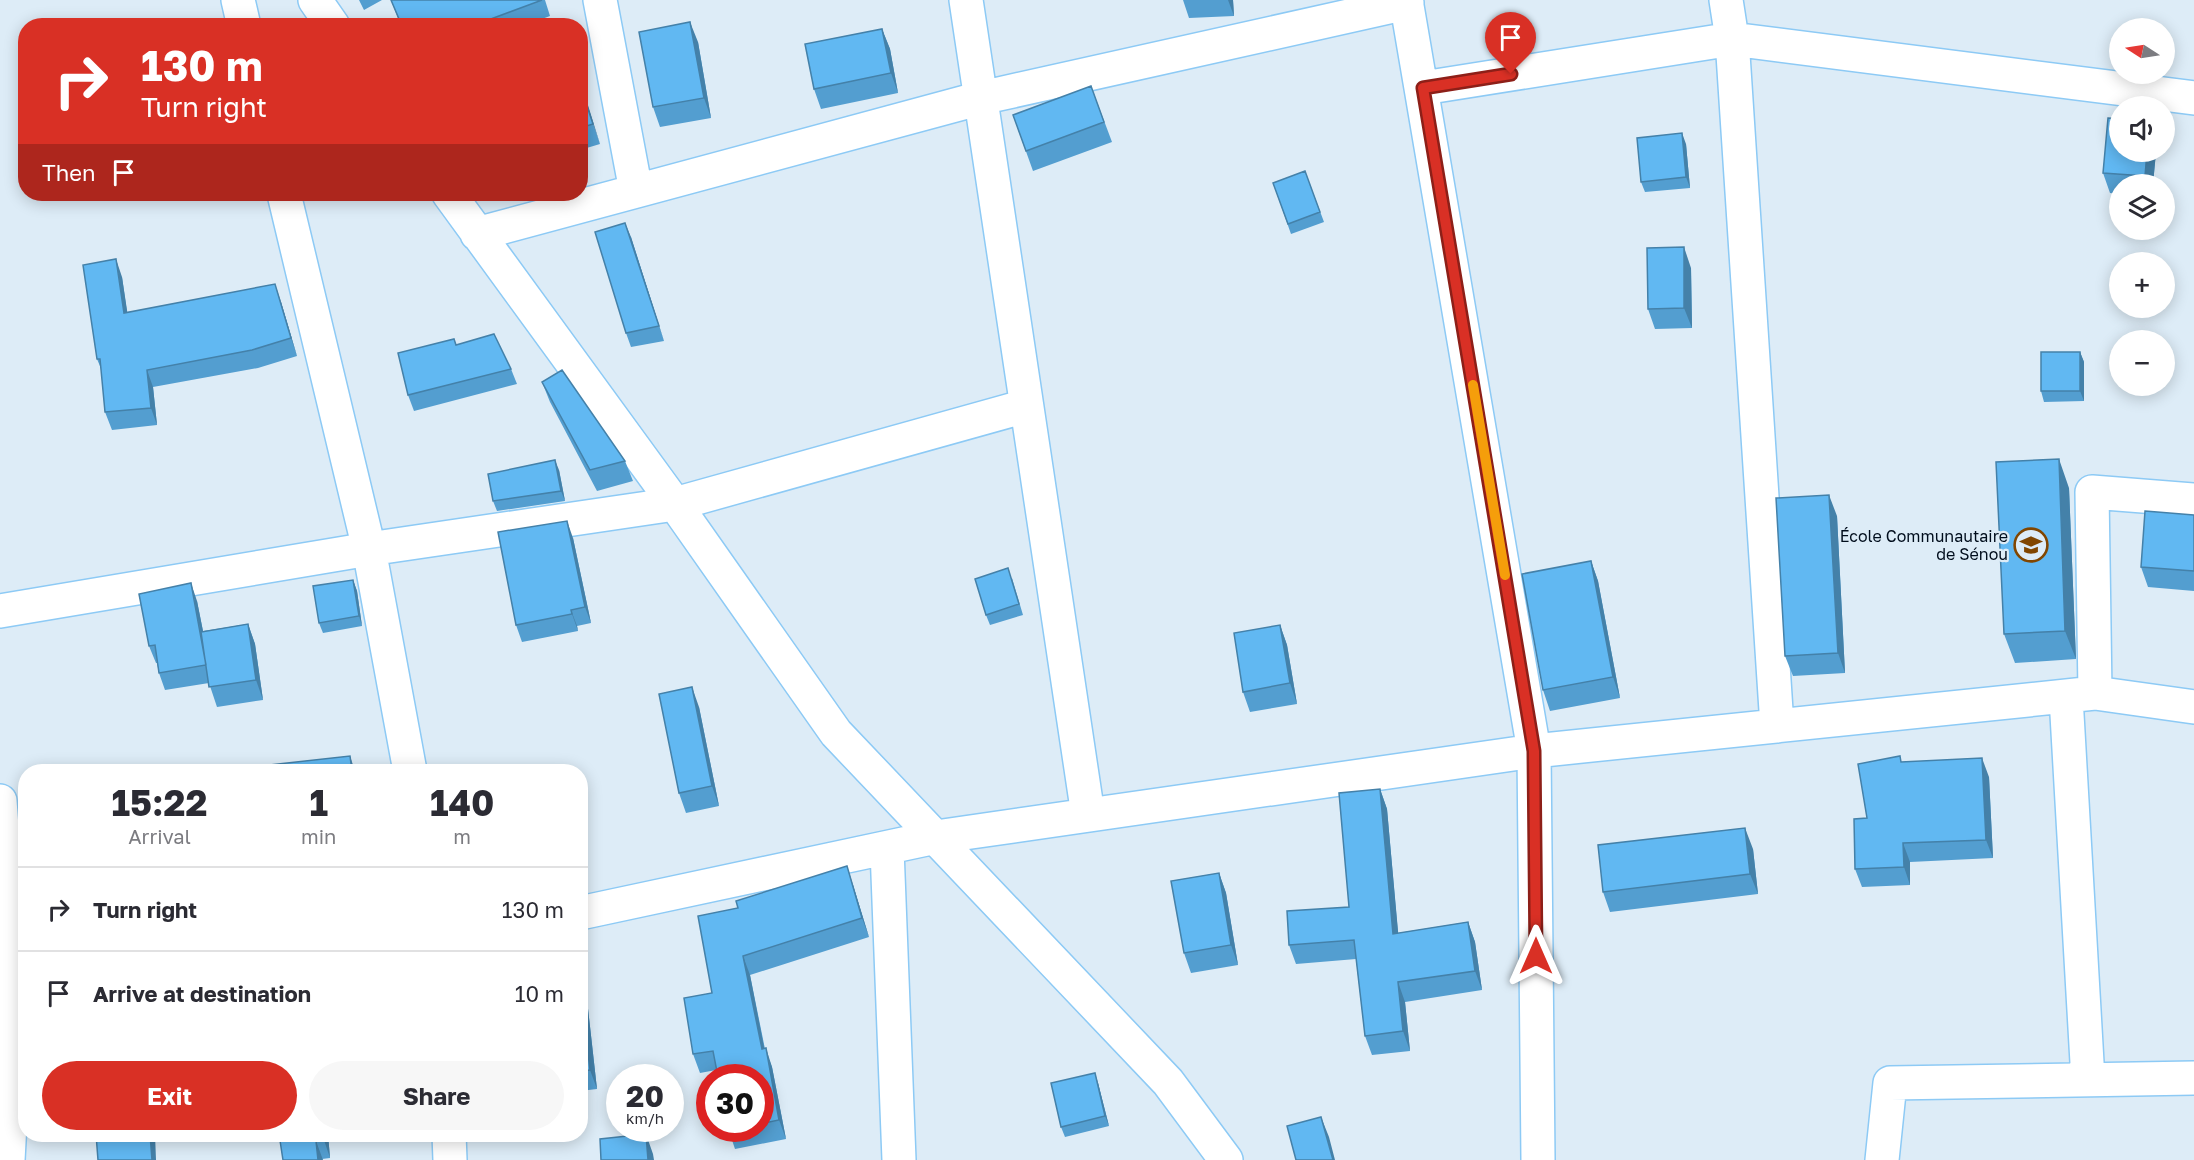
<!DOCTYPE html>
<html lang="en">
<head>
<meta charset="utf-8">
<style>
	:root { --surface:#fff; --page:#f7f7f7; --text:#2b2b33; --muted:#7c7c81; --line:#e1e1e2; --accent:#d93025 }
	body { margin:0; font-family:"Golos Text",sans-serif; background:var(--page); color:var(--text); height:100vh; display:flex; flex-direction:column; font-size:22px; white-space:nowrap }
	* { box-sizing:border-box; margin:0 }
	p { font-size:20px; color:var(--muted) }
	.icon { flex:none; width:33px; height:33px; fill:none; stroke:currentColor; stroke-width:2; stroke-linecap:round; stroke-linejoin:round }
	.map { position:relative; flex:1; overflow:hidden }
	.panel { position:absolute; left:18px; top:764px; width:570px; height:378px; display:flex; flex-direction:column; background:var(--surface); border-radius:24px; box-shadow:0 3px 15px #0003 }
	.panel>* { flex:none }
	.top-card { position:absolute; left:18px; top:18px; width:570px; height:183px; border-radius:24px; box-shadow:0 3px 15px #0003; background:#d93025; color:#fff; overflow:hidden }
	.needle { width:39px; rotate:282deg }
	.fabs { position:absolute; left:2109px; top:18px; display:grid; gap:12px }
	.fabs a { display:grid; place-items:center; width:66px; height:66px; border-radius:50%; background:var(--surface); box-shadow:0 3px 15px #0003; font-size:30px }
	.speed { position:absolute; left:606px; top:1064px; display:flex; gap:12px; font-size:30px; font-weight:700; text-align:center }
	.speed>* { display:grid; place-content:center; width:78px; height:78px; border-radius:50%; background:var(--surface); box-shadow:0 3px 15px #0003; line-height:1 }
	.speed small { font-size:15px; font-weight:400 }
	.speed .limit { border:9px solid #d22; background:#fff; color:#111 }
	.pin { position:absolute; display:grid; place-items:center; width:51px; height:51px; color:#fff; margin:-62px -26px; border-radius:50% 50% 50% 0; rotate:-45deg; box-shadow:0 0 6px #0007 }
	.pin .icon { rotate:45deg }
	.me { position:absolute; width:66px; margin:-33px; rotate:0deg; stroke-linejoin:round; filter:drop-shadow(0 0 4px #0008) }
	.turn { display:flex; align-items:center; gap:21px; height:126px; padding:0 24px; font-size:27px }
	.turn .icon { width:78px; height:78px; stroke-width:2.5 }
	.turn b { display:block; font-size:42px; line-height:51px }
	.then { display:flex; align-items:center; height:57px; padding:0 24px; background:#0003; gap:12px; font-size:22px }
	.eta { display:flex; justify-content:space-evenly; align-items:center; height:102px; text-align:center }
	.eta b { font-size:36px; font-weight:700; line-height:42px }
	.button { display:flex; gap:12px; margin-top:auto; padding:12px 24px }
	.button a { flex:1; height:69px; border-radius:36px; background:var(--accent); color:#fff; font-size:24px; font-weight:700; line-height:69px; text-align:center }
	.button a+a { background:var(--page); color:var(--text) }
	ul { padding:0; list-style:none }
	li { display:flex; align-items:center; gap:18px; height:84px; padding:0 24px; border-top:2px solid var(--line) }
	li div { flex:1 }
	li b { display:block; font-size:22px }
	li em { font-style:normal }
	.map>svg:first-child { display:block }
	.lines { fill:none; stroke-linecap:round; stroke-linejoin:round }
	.minor-casing { stroke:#8dcaf5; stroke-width:36 }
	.minor { stroke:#fff; stroke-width:33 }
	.wall { fill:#539ed0 }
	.shaded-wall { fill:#4481a9 }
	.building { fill:#61b8f2; stroke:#4481a9; stroke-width:1.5 }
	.route-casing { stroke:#8d1f18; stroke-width:15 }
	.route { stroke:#d93025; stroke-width:10 }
	.slow { stroke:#f59e0b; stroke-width:10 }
	.labels { text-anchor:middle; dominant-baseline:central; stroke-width:4.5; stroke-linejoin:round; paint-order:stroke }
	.poi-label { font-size:16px; fill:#000d1c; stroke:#ddecf7; text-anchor:end }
</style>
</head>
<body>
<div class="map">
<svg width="2194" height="1160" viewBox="0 0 2194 1160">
	<rect width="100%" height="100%" fill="#ddecf7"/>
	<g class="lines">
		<defs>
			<path id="minor" d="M 238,0 L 244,26
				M 315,0 L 333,26
				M 600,0 L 636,191
				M 966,0 L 1088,815
				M 1406,0 L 1534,751 L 1538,1160
				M 1726,0 L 1732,39 L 1777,726
				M 1423,88 L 1732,39 L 2194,98
				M 284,194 L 369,549 L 410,771
				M 449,194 L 675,504 L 836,733 L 1168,1082 L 1226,1160
				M 477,234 L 981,98 L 1407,3
				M 0,611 L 369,549 L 675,504 L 1026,406
				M 2095,693 L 2092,492 L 2194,500
				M 2066,697 L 2088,1080
				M 0,801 L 16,1012
				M 887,849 L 899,1160
				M 580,913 L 936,837 L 1534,751 L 2095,693 L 2194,707
				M 449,1134 L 450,1160
				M 8,1160 L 16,1012 L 26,1011
				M 1882,1160 L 1890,1083 L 2194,1078"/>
		</defs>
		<use href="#minor" class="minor-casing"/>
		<use href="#minor" class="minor"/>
	</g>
	<path class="wall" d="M 359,0 L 382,0 L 364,10 Z
		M 391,0 L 545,0 L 550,16 L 523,26 L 401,26 Z
		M 1183,0 L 1233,0 L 1234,16 L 1189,18 Z
		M 882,29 L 890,49 L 898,93 L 821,109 L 814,89 Z
		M 698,42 L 711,118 L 660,127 L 653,107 Z
		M 580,85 L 600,144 L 580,150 Z
		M 1091,86 L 1112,142 L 1033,171 L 1013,115 Z
		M 1686,144 L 1690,188 L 1645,192 L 1641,182 Z
		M 2156,152 L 2153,184 L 2120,184 L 2120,194 L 2110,193 L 2103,173 Z
		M 1305,171 L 1324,222 L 1291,234 L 1273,183 Z
		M 631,237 L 664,341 L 631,347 L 626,333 Z
		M 1691,268 L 1692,328 L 1655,329 L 1648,309 Z
		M 122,277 L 127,312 L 281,302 L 297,356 L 258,368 L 153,387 L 157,425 L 112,430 L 105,412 L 102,371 L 97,359 Z
		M 454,339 L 456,345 L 511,369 L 517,384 L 414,411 L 408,395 Z
		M 2080,352 L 2084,362 L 2084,401 L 2044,402 L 2041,391 Z
		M 542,382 L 625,461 L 633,481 L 597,491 L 550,402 Z
		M 559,470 L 565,501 L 497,511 L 493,501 Z
		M 2069,488 L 2076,659 L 2015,663 L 2004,634 Z
		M 2194,515 L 2194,591 L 2148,587 L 2141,567 Z
		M 1837,516 L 1845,673 L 1793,676 L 1785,656 Z
		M 573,538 L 591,623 L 577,626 L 578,631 L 522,642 L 516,625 Z
		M 1591,561 L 1598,581 L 1620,698 L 1550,711 L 1543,690 Z
		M 1012,578 L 1023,615 L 990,625 L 986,615 Z
		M 353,580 L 357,591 L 362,626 L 323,633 L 319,623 Z
		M 197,601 L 203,631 L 248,624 L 255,644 L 263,700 L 217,707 L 209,683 L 165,690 L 159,673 L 157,663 L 156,663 L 149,646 Z
		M 1280,625 L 1287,645 L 1297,704 L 1250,712 L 1243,692 Z
		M 699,707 L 719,806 L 686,813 L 679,793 Z
		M 1902,762 L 1989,777 L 1993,858 L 1910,862 L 1910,885 L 1862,887 L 1855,869 L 1867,818 Z
		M 1380,789 L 1387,809 L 1398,933 L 1468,922 L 1475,942 L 1482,990 L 1405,1002 L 1410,1051 L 1372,1055 L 1365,1036 L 1356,959 L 1296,964 L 1289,945 L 1349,907 Z
		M 1753,849 L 1758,894 L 1610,912 L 1603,892 Z
		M 1219,873 L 1226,893 L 1238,965 L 1191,973 L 1184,953 Z
		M 853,885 L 869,937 L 750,975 L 765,1049 L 772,1067 L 786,1139 L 735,1149 L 728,1128 L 760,1128 L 760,1077 L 716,1070 L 700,1073 L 693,1054 L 738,908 Z
		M 580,963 L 584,973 L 597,1089 L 580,1091 Z
		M 1098,1083 L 1109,1126 L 1065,1137 L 1061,1127 Z
		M 328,1134 L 330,1158 L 322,1159 L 323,1160 L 283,1160 Z"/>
	<path class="shaded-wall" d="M 1228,0 L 1233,0 L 1234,16 Z
		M 690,22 L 698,42 L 711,118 L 704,98 Z
		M 882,29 L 890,49 L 898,93 L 891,73 Z
		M 580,85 L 587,102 L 600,144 L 593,124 Z
		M 1682,133 L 1686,144 L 1690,188 L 1686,177 Z
		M 2147,152 L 2156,152 L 2153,184 L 2148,184 L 2145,176 Z
		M 625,223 L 631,237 L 664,341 L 659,326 Z
		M 1684,247 L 1691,268 L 1692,328 L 1684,308 Z
		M 116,259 L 122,277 L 130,330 L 124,313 Z
		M 275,284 L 281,302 L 297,356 L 291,338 Z
		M 2080,352 L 2084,362 L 2084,401 L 2080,391 Z
		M 147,370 L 153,387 L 157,425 L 151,408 Z
		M 2059,459 L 2069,488 L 2076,659 L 2065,631 Z
		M 555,460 L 559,470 L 565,501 L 561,491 Z
		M 1829,495 L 1837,516 L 1845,673 L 1838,653 Z
		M 567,521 L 573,538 L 591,623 L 585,607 Z
		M 1591,561 L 1598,581 L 1620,698 L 1613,677 Z
		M 353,580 L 357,591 L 362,626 L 359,616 Z
		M 191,583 L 197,601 L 213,682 L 207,665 Z
		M 571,610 L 577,626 L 578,631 L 572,614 Z
		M 248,624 L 255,644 L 263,700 L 256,680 Z
		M 1280,625 L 1287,645 L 1297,704 L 1290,683 Z
		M 692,687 L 699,707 L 719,806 L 712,786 Z
		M 350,756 L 355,771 L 352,771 Z
		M 1982,758 L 1989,777 L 1993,858 L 1986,840 Z
		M 1380,789 L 1387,809 L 1400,953 L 1393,934 Z
		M 1745,828 L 1753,849 L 1758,894 L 1750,874 Z
		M 1903,843 L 1910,862 L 1910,885 L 1904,867 Z
		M 847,866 L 853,885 L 869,937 L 862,918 Z
		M 1219,873 L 1226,893 L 1238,965 L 1231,945 Z
		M 1468,922 L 1475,942 L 1482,990 L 1475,971 Z
		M 743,956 L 750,975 L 768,1068 L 762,1049 Z
		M 580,963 L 584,973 L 597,1089 L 590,1070 L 580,984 Z
		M 1398,982 L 1405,1002 L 1410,1051 L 1403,1031 Z
		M 766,1048 L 772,1067 L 786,1139 L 779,1120 Z
		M 1095,1073 L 1098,1083 L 1109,1126 L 1105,1116 Z
		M 1321,1117 L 1329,1137 L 1335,1160 L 1333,1160 Z
		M 150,1134 L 155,1134 L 156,1160 L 152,1160 Z
		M 323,1134 L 328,1134 L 330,1158 L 324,1140 Z
		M 646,1134 L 653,1154 L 654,1160 L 648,1160 Z
		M 316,1141 L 323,1160 L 318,1160 Z"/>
	<path class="building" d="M 391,0 L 542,0 L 472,26 L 402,26 Z
		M 690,22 L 704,98 L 653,107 L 639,32 Z
		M 882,29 L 891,73 L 814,89 L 805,44 Z
		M 580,85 L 593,124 L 580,128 Z
		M 1091,86 L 1104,122 L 1026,151 L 1013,115 Z
		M 2108,118 L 2120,119 L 2120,152 L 2147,152 L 2145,176 L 2103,173 Z
		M 1682,133 L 1686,177 L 1641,182 L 1637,138 Z
		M 1305,171 L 1320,212 L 1288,224 L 1273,183 Z
		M 625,223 L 659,326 L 626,333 L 595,232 Z
		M 1684,247 L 1684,308 L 1648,309 L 1647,248 Z
		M 116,259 L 124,313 L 275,284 L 291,338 L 252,350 L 147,370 L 151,408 L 105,412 L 100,359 L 97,359 L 83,265 Z
		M 494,334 L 511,369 L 408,395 L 398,353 L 454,339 L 456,345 Z
		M 2041,352 L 2080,352 L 2080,391 L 2041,391 Z
		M 562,370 L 625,461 L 590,470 L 542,382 Z
		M 2059,459 L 2065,631 L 2004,634 L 1996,462 Z
		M 555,460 L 561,491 L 493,501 L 488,474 Z
		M 1829,495 L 1838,653 L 1785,656 L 1776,498 Z
		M 2145,511 L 2194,515 L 2194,571 L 2141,567 Z
		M 567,521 L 585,607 L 571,610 L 572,614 L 516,625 L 498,532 Z
		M 1591,561 L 1613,677 L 1543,690 L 1522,574 Z
		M 1008,568 L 1019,604 L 986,615 L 975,579 Z
		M 353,580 L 359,616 L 319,623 L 313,586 Z
		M 191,583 L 206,665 L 159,673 L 155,645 L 149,646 L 139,594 Z
		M 248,624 L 256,680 L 209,687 L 201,632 Z
		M 1280,625 L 1290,683 L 1243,692 L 1234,633 Z
		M 692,687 L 712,786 L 679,793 L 659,694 Z
		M 350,756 L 352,771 L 220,771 L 251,765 L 251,767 Z
		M 1900,756 L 1901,762 L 1982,758 L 1986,840 L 1903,843 L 1904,867 L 1855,869 L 1854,819 L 1867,818 L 1858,764 Z
		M 1380,789 L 1393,934 L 1468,922 L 1475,971 L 1398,982 L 1403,1031 L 1365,1036 L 1354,940 L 1289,945 L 1287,911 L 1349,907 L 1339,793 Z
		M 1745,828 L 1750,874 L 1603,892 L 1598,845 Z
		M 847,866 L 862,918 L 743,956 L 762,1049 L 766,1048 L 779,1120 L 760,1124 L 760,1077 L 718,1077 L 713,1051 L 693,1054 L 684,998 L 712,993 L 698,916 L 738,908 L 736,901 Z
		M 1219,873 L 1231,945 L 1184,953 L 1171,881 Z
		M 580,984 L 590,1070 L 580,1071 Z
		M 1095,1073 L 1105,1116 L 1061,1127 L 1051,1083 Z
		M 1321,1117 L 1333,1160 L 1296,1160 L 1287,1126 Z
		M 728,1128 L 740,1128 L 728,1130 Z
		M 96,1134 L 150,1134 L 152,1160 L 98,1160 Z
		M 279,1134 L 323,1134 L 324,1140 L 316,1141 L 318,1160 L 283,1160 Z
		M 646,1134 L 648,1160 L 601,1160 L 600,1139 Z"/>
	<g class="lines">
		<defs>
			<path id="route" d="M 1511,74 L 1423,88 L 1534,751 L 1536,956"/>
		</defs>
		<use href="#route" class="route-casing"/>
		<use href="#route" class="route"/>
		<path class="slow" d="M 1473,385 L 1505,575"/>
	</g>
	<defs>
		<symbol id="school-ring" viewBox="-11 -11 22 22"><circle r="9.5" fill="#ddecf7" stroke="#814600" stroke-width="1.5"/><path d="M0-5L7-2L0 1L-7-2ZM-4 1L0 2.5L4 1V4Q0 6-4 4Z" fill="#814600"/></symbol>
	</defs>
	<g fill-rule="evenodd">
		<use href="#school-ring" x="2012" y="526" width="38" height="38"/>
	</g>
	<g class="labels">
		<g class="poi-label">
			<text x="2008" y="536">École Communautaire<tspan x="2008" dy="18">de Sénou</tspan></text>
		</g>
	</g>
</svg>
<div class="fabs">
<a><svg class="needle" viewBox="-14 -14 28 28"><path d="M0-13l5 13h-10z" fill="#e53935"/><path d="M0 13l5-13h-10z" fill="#7c7c81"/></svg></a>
<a><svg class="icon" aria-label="sound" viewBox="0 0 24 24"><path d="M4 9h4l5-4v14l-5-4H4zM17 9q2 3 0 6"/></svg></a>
<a><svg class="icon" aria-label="layers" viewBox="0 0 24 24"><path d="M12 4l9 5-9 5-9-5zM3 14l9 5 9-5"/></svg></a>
<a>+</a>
<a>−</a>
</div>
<div class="speed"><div>20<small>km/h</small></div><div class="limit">30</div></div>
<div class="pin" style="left:1511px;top:74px;background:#d93025"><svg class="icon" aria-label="arrive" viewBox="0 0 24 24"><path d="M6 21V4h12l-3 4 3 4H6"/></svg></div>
<svg class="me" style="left:1536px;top:956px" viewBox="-20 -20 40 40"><path d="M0-17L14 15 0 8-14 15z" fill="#d93025" stroke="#fff" stroke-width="4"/></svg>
<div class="top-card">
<div class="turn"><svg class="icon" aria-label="right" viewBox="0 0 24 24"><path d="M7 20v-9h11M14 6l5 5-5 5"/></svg><div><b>130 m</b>Turn right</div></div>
<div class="then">Then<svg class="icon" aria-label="arrive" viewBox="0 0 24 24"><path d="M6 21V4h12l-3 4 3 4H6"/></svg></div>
</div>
<section class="panel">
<div class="eta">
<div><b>15:22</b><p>Arrival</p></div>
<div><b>1</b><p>min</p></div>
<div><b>140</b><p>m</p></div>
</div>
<ul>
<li><svg class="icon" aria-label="right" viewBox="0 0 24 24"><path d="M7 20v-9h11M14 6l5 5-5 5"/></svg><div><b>Turn right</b></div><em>130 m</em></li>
<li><svg class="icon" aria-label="arrive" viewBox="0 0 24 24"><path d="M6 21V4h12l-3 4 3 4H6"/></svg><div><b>Arrive at destination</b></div><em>10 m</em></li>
</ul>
<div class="button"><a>Exit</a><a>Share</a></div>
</section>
</div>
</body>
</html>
